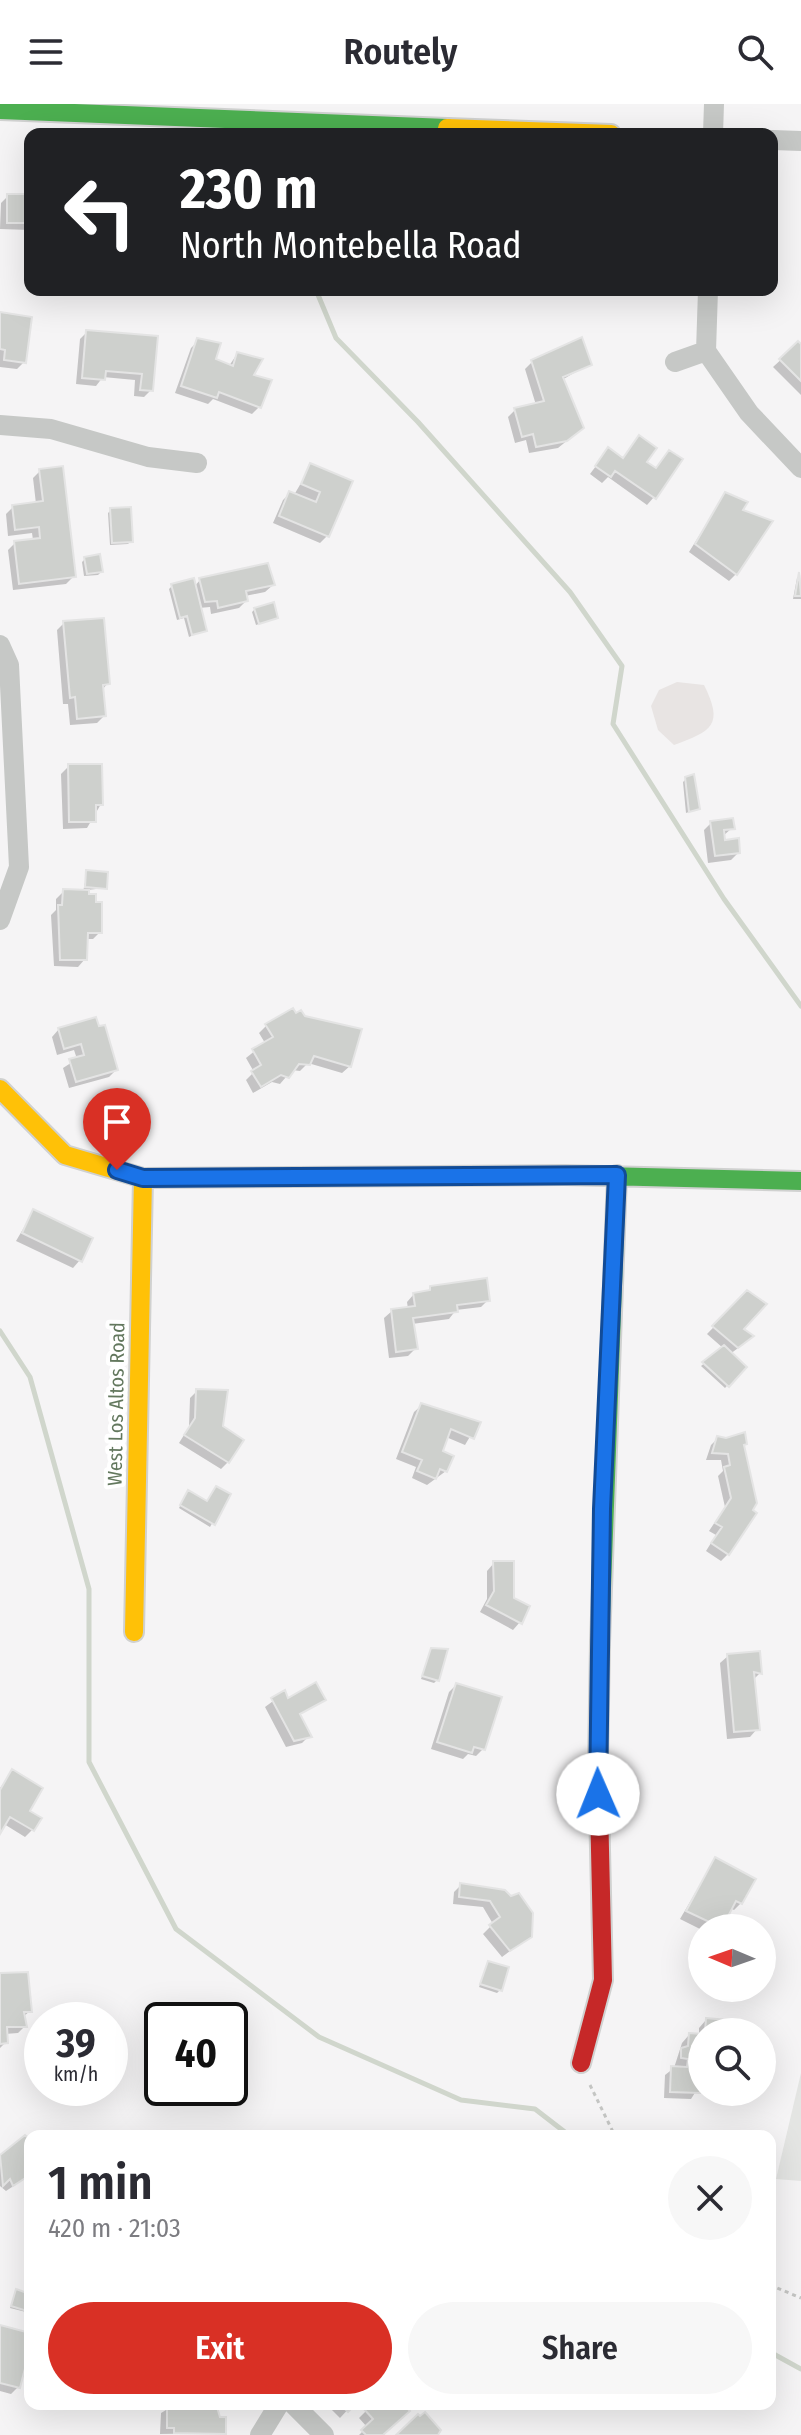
<!DOCTYPE html>
<html lang="en">
<head>
<meta charset="utf-8">
<style>
	:root { --surface:#fff; --page:#f7f7f7; --text:#2b2b33; --muted:#7c7c81; --accent:#d93025 }
	body { margin:0; font-family:"Fira Sans Condensed",sans-serif; background:var(--page); color:var(--text); height:100vh; display:flex; flex-direction:column; font-size:30px; white-space:nowrap }
	* { box-sizing:border-box; margin:0 }
	p { font-size:26px; color:var(--muted) }
	.icon { flex:none; width:44px; height:44px; fill:none; stroke:currentColor; stroke-width:2; stroke-linecap:round; stroke-linejoin:round }
	.map { position:relative; flex:1; overflow:hidden }
	.drawer { position:absolute; left:24px; top:2026px; width:752px; height:280px; display:flex; flex-direction:column; background:var(--surface); border-radius:16px; box-shadow:0 8px 32px #0002 }
	.drawer>* { flex:none }
	.hud { position:absolute; left:24px; top:24px; width:754px; height:168px; border-radius:16px; box-shadow:0 8px 32px #0002; background:#202124; color:#fff; overflow:hidden }
	.needle { width:52px; rotate:272deg }
	.buttons { position:absolute; left:688px; top:1810px; display:grid; gap:16px }
	.buttons a { display:grid; place-items:center; width:88px; height:88px; border-radius:50%; background:var(--surface); box-shadow:0 8px 32px #0002; font-size:40px }
	.speed { position:absolute; left:24px; top:1898px; display:flex; gap:16px; font-size:40px; font-weight:700; text-align:center }
	.speed>* { display:grid; place-content:center; width:104px; height:104px; border-radius:50%; background:var(--surface); box-shadow:0 8px 32px #0002; line-height:1 }
	.speed small { font-size:20px; font-weight:400 }
	.speed .limit { border:4px solid #111; border-radius:12px; background:#fff; color:#111 }
	.pin { position:absolute; display:grid; place-items:center; width:68px; height:68px; color:#fff; margin:-82px -34px; border-radius:50% 50% 50% 0; rotate:-45deg; box-shadow:0 0 8px #0007 }
	.pin .icon { rotate:45deg }
	.me { position:absolute; width:88px; margin:-44px; rotate:359deg; stroke-linejoin:round; filter:drop-shadow(0 0 6px #0008) }
	.turn { display:flex; align-items:center; gap:28px; height:168px; padding:0 24px; font-size:36px }
	.turn .icon { width:104px; height:104px; stroke-width:2.5 }
	.turn b { display:block; font-size:56px; line-height:68px }
	.round { display:grid; place-items:center; flex:none; width:84px; height:84px; border-radius:42px; background:var(--page) }
	.overview { display:flex; align-items:center; justify-content:space-between; height:136px; padding:0 24px }
	h1 { font-size:48px; font-weight:600; line-height:60px }
	.button { display:flex; gap:16px; margin-top:auto; padding:16px 24px }
	.button a { flex:1; height:92px; border-radius:48px; background:var(--accent); color:#fff; font-size:32px; font-weight:600; line-height:92px; text-align:center }
	.button a+a { background:var(--page); color:var(--text) }
	header { display:flex; justify-content:space-between; align-items:center; height:104px; padding:0 24px; background:var(--surface); font-size:36px; font-weight:600 }
	.map>svg:first-child { display:block }
	.built { fill:#e4e5e3 }
	.green { fill:#e8e4e3 }
	.shadow { fill:#0003 }
	.lines { fill:none; stroke-linecap:round; stroke-linejoin:round }
	.stream { stroke:#d0d6cc; stroke-width:5 }
	.building { fill:#ced0cd; stroke:#e4e4e4; stroke-width:2 }
	.fast-casing { stroke:#d0d1d0; stroke-width:22 }
	.slow-casing { stroke:#d0d1d0; stroke-width:22 }
	.jam-casing { stroke:#d0d1d0; stroke-width:22 }
	.path { stroke:#c4c5c3; stroke-width:3; stroke-dasharray:4 4; stroke-linecap:butt }
	.street { stroke:#c6c8c6; stroke-width:20 }
	.fast { stroke:#4caf50; stroke-width:18 }
	.slow { stroke:#ffc107; stroke-width:18 }
	.jam { stroke:#c62828; stroke-width:18 }
	.route-casing { stroke:#114b97; stroke-width:20 }
	.route { stroke:#1a73e8; stroke-width:14 }
	.labels { text-anchor:middle; dominant-baseline:central; stroke-width:8; stroke-linejoin:round; paint-order:stroke }
	.street-label { font-size:20px; fill:#63785e; stroke:#fff }
</style>
</head>
<body>
<header><svg class="icon" aria-label="menu" viewBox="0 0 24 24"><path d="M4 6h16M4 12h16M4 18h16"/></svg>Routely<svg class="icon" aria-label="search" viewBox="0 0 24 24"><circle cx="10" cy="10" r="6"/><path d="M15 15l6 6"/></svg></header>
<div class="map">
<svg width="801" height="2331" viewBox="0 0 801 2331">
	<rect width="100%" height="100%" fill="#f5f4f5"/>
	<path class="built" d="M 801,1969 L 801,2077 L 776,2075 Z"/>
	<path class="green" d="M 677,578 L 704,581 C 724,621 712,627 674,641 L 658,626 L 651,602 L 659,586 Z"/>
	<path class="shadow" d="M 8,92 L 30,92 L 30,126 L 0,125 L 1,99 Z
		M 0,210 L 24,258 L 17,265 L 0,263 Z
		M 87,228 L 155,234 L 151,286 L 144,293 L 134,292 L 135,276 L 103,273 L 96,282 L 76,280 L 80,235 Z
		M 198,237 L 214,256 L 229,262 L 237,250 L 251,272 L 259,303 L 252,310 L 213,295 L 208,300 L 175,289 L 191,244 Z
		M 798,240 L 801,243 L 801,291 L 773,263 Z
		M 532,258 L 589,260 L 562,276 L 574,331 L 558,344 L 529,349 L 526,336 L 515,339 L 508,313 L 515,306 L 536,301 L 525,265 Z
		M 639,334 L 644,358 L 655,366 L 669,348 L 654,393 L 647,401 L 608,373 L 602,379 L 590,370 L 608,346 L 622,355 Z
		M 311,362 L 350,378 L 327,432 L 320,439 L 273,419 L 283,396 L 290,389 L 294,391 Z
		M 40,367 L 74,472 L 66,480 L 13,486 L 8,446 L 15,439 L 33,436 L 32,429 L 8,432 L 6,410 L 13,403 L 36,400 L 33,374 Z
		M 725,390 L 740,407 L 736,470 L 729,477 L 689,448 Z
		M 111,406 L 131,437 L 128,440 L 110,441 L 108,409 Z
		M 85,455 L 101,468 L 98,471 L 84,472 L 82,458 Z
		M 800,470 L 801,495 L 793,495 L 797,474 Z
		M 200,476 L 273,481 L 265,488 L 245,492 L 246,497 L 239,504 L 211,510 L 210,503 L 199,504 L 205,526 L 189,533 L 184,514 L 177,516 L 169,485 L 172,482 L 194,483 Z
		M 255,505 L 276,514 L 256,521 L 252,508 Z
		M 64,519 L 108,579 L 102,586 L 104,612 L 97,619 L 70,621 L 68,600 L 63,600 L 57,526 Z
		M 69,662 L 101,700 L 87,724 L 63,725 L 61,670 Z
		M 686,675 L 697,705 L 686,709 L 683,678 Z
		M 711,719 L 732,724 L 723,732 L 724,738 L 738,749 L 731,756 L 708,759 L 704,726 Z
		M 87,768 L 105,784 L 87,786 L 100,828 L 93,835 L 86,835 L 85,855 L 78,863 L 54,862 L 51,811 L 56,806 L 56,795 L 63,788 L 83,788 Z
		M 95,915 L 116,966 L 109,973 L 69,984 L 63,964 L 77,955 L 74,946 L 57,951 L 52,933 L 59,925 Z
		M 266,922 L 350,962 L 342,969 L 308,959 L 300,967 L 292,966 L 280,980 L 272,978 L 253,989 L 246,976 L 254,968 L 246,954 L 265,939 L 259,929 Z
		M 33,1108 L 80,1156 L 73,1164 L 16,1137 Z
		M 431,1184 L 488,1196 L 481,1203 L 456,1206 L 449,1215 L 412,1220 L 415,1245 L 408,1252 L 389,1254 L 384,1214 L 392,1207 L 408,1205 L 407,1198 L 414,1190 L 425,1189 Z
		M 747,1189 L 741,1225 L 745,1239 L 730,1250 L 744,1263 L 725,1284 L 701,1262 L 723,1244 L 707,1230 Z
		M 197,1287 L 221,1323 L 228,1358 L 221,1365 L 179,1339 L 189,1323 L 190,1294 Z
		M 422,1301 L 478,1319 L 465,1341 L 446,1333 L 440,1349 L 446,1367 L 427,1381 L 412,1374 L 416,1363 L 396,1355 L 414,1308 Z
		M 718,1334 L 742,1342 L 728,1450 L 721,1457 L 706,1447 L 716,1431 L 709,1427 L 725,1403 L 718,1372 L 723,1367 L 721,1356 L 706,1356 L 711,1341 Z
		M 228,1391 L 210,1423 L 179,1404 L 185,1392 L 206,1399 Z
		M 494,1459 L 520,1518 L 513,1526 L 480,1508 L 487,1495 L 487,1467 Z
		M 432,1546 L 437,1576 L 434,1579 L 421,1575 Z
		M 728,1552 L 760,1569 L 753,1576 L 757,1625 L 750,1633 L 727,1635 L 720,1559 Z
		M 456,1581 L 483,1645 L 476,1652 L 468,1650 L 463,1655 L 431,1645 L 449,1588 Z
		M 284,1589 L 288,1596 L 323,1595 L 298,1612 L 309,1632 L 302,1639 L 286,1643 L 265,1603 Z
		M 12,1668 L 32,1726 L 25,1733 L 4,1720 L 0,1727 L 0,1684 Z
		M 715,1755 L 741,1799 L 734,1806 L 730,1804 L 719,1824 L 702,1826 L 680,1815 Z
		M 461,1781 L 504,1788 L 530,1832 L 502,1853 L 483,1830 L 493,1820 L 483,1803 L 453,1800 L 454,1788 Z
		M 488,1859 L 500,1886 L 497,1889 L 479,1883 Z
		M 0,1871 L 30,1907 L 23,1913 L 25,1922 L 18,1929 L 5,1930 L 6,1938 L 0,1944 Z
		M 706,1916 L 724,1928 L 702,1928 L 702,1984 L 698,1984 L 691,1995 L 664,1994 L 665,1971 L 674,1964 L 682,1939 L 689,1931 L 699,1932 L 699,1924 Z
		M 25,2034 L 30,2037 L 30,2071 L 6,2087 L 0,2082 L 0,2053 Z
		M 16,2187 L 30,2192 L 30,2209 L 10,2204 Z
		M 0,2223 L 30,2231 L 18,2283 L 11,2290 L 0,2287 Z
		M 176,2300 L 215,2300 L 224,2329 L 160,2330 L 161,2309 Z
		M 334,2300 L 353,2300 L 340,2314 L 330,2304 Z
		M 373,2300 L 409,2300 L 381,2331 L 359,2331 L 367,2323 L 359,2314 Z"/>
	<g class="lines">
		<path class="stream" d="M 316,186 L 336,234 L 418,318 L 570,488 L 622,562 L 613,620 L 724,795 L 801,902
			M 0,1227 L 30,1273 L 89,1485 L 89,1658 L 176,1825 L 319,1933 L 461,1996 L 535,2005 L 570,2032
			M 770,2248 L 801,2265"/>
	</g>
	<path class="building" d="M 7,90 L 30,90 L 30,119 L 7,119 Z
		M 0,208 L 32,213 L 26,259 L 4,256 L 5,246 L 0,245 Z
		M 86,226 L 158,232 L 153,287 L 140,286 L 142,270 L 106,267 L 105,276 L 82,274 Z
		M 582,233 L 592,261 L 563,273 L 584,324 L 567,337 L 536,343 L 533,330 L 522,333 L 514,304 L 544,297 L 531,256 Z
		M 197,234 L 221,239 L 216,255 L 233,262 L 237,248 L 263,255 L 254,271 L 272,276 L 261,304 L 219,288 L 217,294 L 181,282 Z
		M 798,237 L 801,240 L 801,277 L 779,255 Z
		M 639,331 L 657,344 L 647,358 L 656,364 L 669,346 L 683,355 L 656,395 L 615,367 L 611,373 L 595,362 L 608,343 L 623,354 Z
		M 310,359 L 353,377 L 329,433 L 279,412 L 289,387 L 316,398 L 320,388 L 301,380 Z
		M 63,362 L 76,473 L 19,480 L 14,437 L 40,434 L 39,423 L 15,426 L 12,401 L 43,397 L 39,365 Z
		M 725,388 L 748,398 L 743,406 L 773,417 L 737,471 L 695,440 Z
		M 131,403 L 133,438 L 112,439 L 110,404 Z
		M 100,450 L 103,468 L 87,470 L 84,453 Z
		M 268,459 L 275,481 L 246,487 L 248,497 L 218,504 L 217,497 L 205,498 L 199,474 Z
		M 799,468 L 801,492 L 795,492 Z
		M 194,474 L 207,527 L 192,531 L 187,512 L 180,514 L 171,480 Z
		M 274,498 L 278,514 L 259,520 L 254,504 Z
		M 104,514 L 110,580 L 103,581 L 106,612 L 77,615 L 75,593 L 70,594 L 63,517 Z
		M 68,660 L 102,660 L 103,701 L 96,701 L 96,718 L 69,718 Z
		M 694,670 L 700,705 L 689,708 L 685,673 Z
		M 733,714 L 735,725 L 724,726 L 725,736 L 739,734 L 740,749 L 715,752 L 710,717 Z
		M 86,766 L 108,768 L 107,785 L 85,783 Z
		M 63,785 L 89,786 L 89,790 L 96,790 L 96,798 L 102,798 L 102,829 L 88,829 L 87,856 L 60,856 L 58,801 L 62,801 Z
		M 293,904 L 296,909 L 301,906 L 305,912 L 362,925 L 351,963 L 314,952 L 310,961 L 299,960 L 289,974 L 281,971 L 261,983 L 251,967 L 261,961 L 252,945 L 273,933 L 265,920 Z
		M 96,913 L 99,922 L 105,921 L 118,966 L 76,978 L 69,955 L 84,951 L 81,940 L 64,945 L 58,924 Z
		M 33,1105 L 93,1134 L 82,1158 L 22,1129 Z
		M 487,1174 L 490,1197 L 457,1201 L 458,1208 L 413,1214 L 418,1245 L 396,1248 L 391,1205 L 415,1202 L 413,1189 L 430,1186 L 430,1182 Z
		M 747,1186 L 767,1200 L 744,1225 L 754,1232 L 738,1244 L 712,1222 Z
		M 724,1241 L 747,1263 L 729,1283 L 702,1258 Z
		M 196,1285 L 228,1286 L 223,1322 L 244,1336 L 229,1359 L 184,1331 L 195,1314 Z
		M 421,1299 L 481,1318 L 474,1335 L 451,1325 L 443,1347 L 454,1352 L 447,1368 L 440,1365 L 436,1375 L 417,1367 L 422,1356 L 402,1348 Z
		M 745,1328 L 747,1340 L 744,1341 L 757,1399 L 753,1406 L 757,1409 L 729,1451 L 711,1439 L 722,1423 L 715,1419 L 731,1394 L 724,1363 L 730,1361 L 728,1350 L 712,1349 L 717,1332 L 726,1334 Z
		M 216,1382 L 231,1390 L 215,1421 L 180,1401 L 188,1386 L 207,1397 Z
		M 493,1457 L 514,1457 L 514,1494 L 530,1502 L 522,1520 L 486,1501 L 494,1487 Z
		M 431,1544 L 448,1545 L 439,1577 L 422,1572 Z
		M 760,1547 L 762,1570 L 754,1568 L 760,1626 L 734,1628 L 727,1550 Z
		M 316,1578 L 326,1596 L 300,1610 L 312,1633 L 294,1637 L 271,1594 L 285,1586 L 288,1594 Z
		M 456,1579 L 502,1593 L 485,1646 L 474,1643 L 472,1649 L 437,1638 Z
		M 12,1665 L 43,1684 L 30,1707 L 42,1714 L 34,1727 L 10,1713 L 0,1730 L 0,1686 Z
		M 715,1753 L 756,1775 L 742,1800 L 736,1797 L 722,1824 L 686,1807 Z
		M 460,1779 L 505,1786 L 511,1792 L 519,1789 L 533,1809 L 532,1833 L 510,1847 L 489,1821 L 500,1813 L 490,1797 L 459,1793 Z
		M 488,1857 L 509,1863 L 502,1887 L 480,1880 Z
		M 28,1868 L 32,1908 L 24,1908 L 27,1923 L 7,1923 L 8,1939 L 0,1940 L 0,1869 Z
		M 706,1914 L 727,1916 L 726,1925 L 732,1921 L 732,1928 L 705,1928 Z
		M 689,1929 L 702,1930 L 700,1989 L 670,1988 L 671,1962 L 687,1963 L 688,1955 L 681,1954 L 681,1944 L 688,1942 Z
		M 25,2031 L 30,2035 L 30,2071 L 13,2082 L 10,2075 L 3,2082 L 0,2051 Z
		M 16,2185 L 30,2190 L 30,2208 L 11,2202 Z
		M 0,2221 L 30,2229 L 30,2245 L 20,2284 L 0,2279 Z
		M 167,2300 L 216,2300 L 220,2313 L 226,2313 L 226,2330 L 174,2329 L 174,2324 L 167,2324 Z
		M 340,2300 L 356,2300 L 348,2308 Z
		M 370,2300 L 411,2300 L 407,2304 L 410,2307 L 383,2331 L 366,2331 L 361,2326 L 373,2315 L 364,2305 Z
		M 425,2308 L 441,2326 L 438,2331 L 396,2331 L 418,2310 L 420,2312 Z"/>
	<g class="lines">
		<defs>
			<path id="fast" d="M 0,6 L 447,24
				M 564,1071 L 801,1077
				M 600,1539 L 617,1071"/>
			<path id="slow" d="M 447,24 L 611,30
				M 0,985 L 65,1051 L 143,1074 L 564,1071
				M 134,1528 L 143,1074"/>
			<path id="jam" d="M 581,1959 L 603,1876 L 598,1659 L 600,1539"/>
		</defs>
		<use href="#fast" class="fast-casing"/>
		<use href="#slow" class="slow-casing"/>
		<use href="#jam" class="jam-casing"/>
		<path class="path" d="M 590,1981 L 615,2032
			M 770,2181 L 801,2194"/>
		<path class="street" d="M 713,30 L 714,0
			M 772,36 L 801,37
			M 708,186 L 706,247 L 749,309 L 801,364
			M 675,258 L 706,247
			M 0,321 L 51,325 L 148,353 L 197,359
			M 0,541 L 9,561 L 19,763 L 0,816
			M 293,2300 L 324,2331
			M 260,2331 L 279,2300"/>
		<use href="#fast" class="fast"/>
		<use href="#slow" class="slow"/>
		<use href="#jam" class="jam"/>
	</g>
	<g class="lines">
		<defs>
			<path id="route" d="M 117,1066 L 143,1074 L 617,1071 L 602,1405 L 598,1690"/>
		</defs>
		<use href="#route" class="route-casing"/>
		<use href="#route" class="route"/>
	</g>
	<g class="labels">
		<g class="street-label">
			<text transform="translate(116 1300) rotate(-89)">West Los Altos Road</text>
		</g>
	</g>
</svg>
<div class="buttons">
<a><svg class="needle" viewBox="-14 -14 28 28"><path d="M0-13l5 13h-10z" fill="#e53935"/><path d="M0 13l5-13h-10z" fill="#7c7c81"/></svg></a>
<a><svg class="icon" aria-label="search" viewBox="0 0 24 24"><circle cx="10" cy="10" r="6"/><path d="M15 15l6 6"/></svg></a>
</div>
<div class="speed"><div>39<small>km/h</small></div><div class="limit">40</div></div>
<div class="pin" style="left:117px;top:1066px;background:#d93025"><svg class="icon" aria-label="arrive" viewBox="0 0 24 24"><path d="M6 21V4h12l-3 4 3 4H6"/></svg></div>
<svg class="me" style="left:598px;top:1690px" viewBox="-20 -20 40 40"><circle r="19" fill="#fff"/><path d="M0-13L10 11 0 6-10 11z" fill="#1a73e8"/></svg>
<div class="hud">
<div class="turn"><svg class="icon" aria-label="left" viewBox="0 0 24 24"><path d="M17 20v-9H6M10 6l-5 5 5 5"/></svg><div><b>230 m</b>North Montebella Road</div></div>
</div>
<section class="drawer">
<div class="overview"><div><h1>1 min</h1><p>420 m · 21:03</p></div><a class="round"><svg class="icon" aria-label="close" viewBox="0 0 24 24"><path d="M6 6l12 12M18 6L6 18"/></svg></a></div>
<div class="button"><a>Exit</a><a>Share</a></div>
</section>
</div>
</body>
</html>
